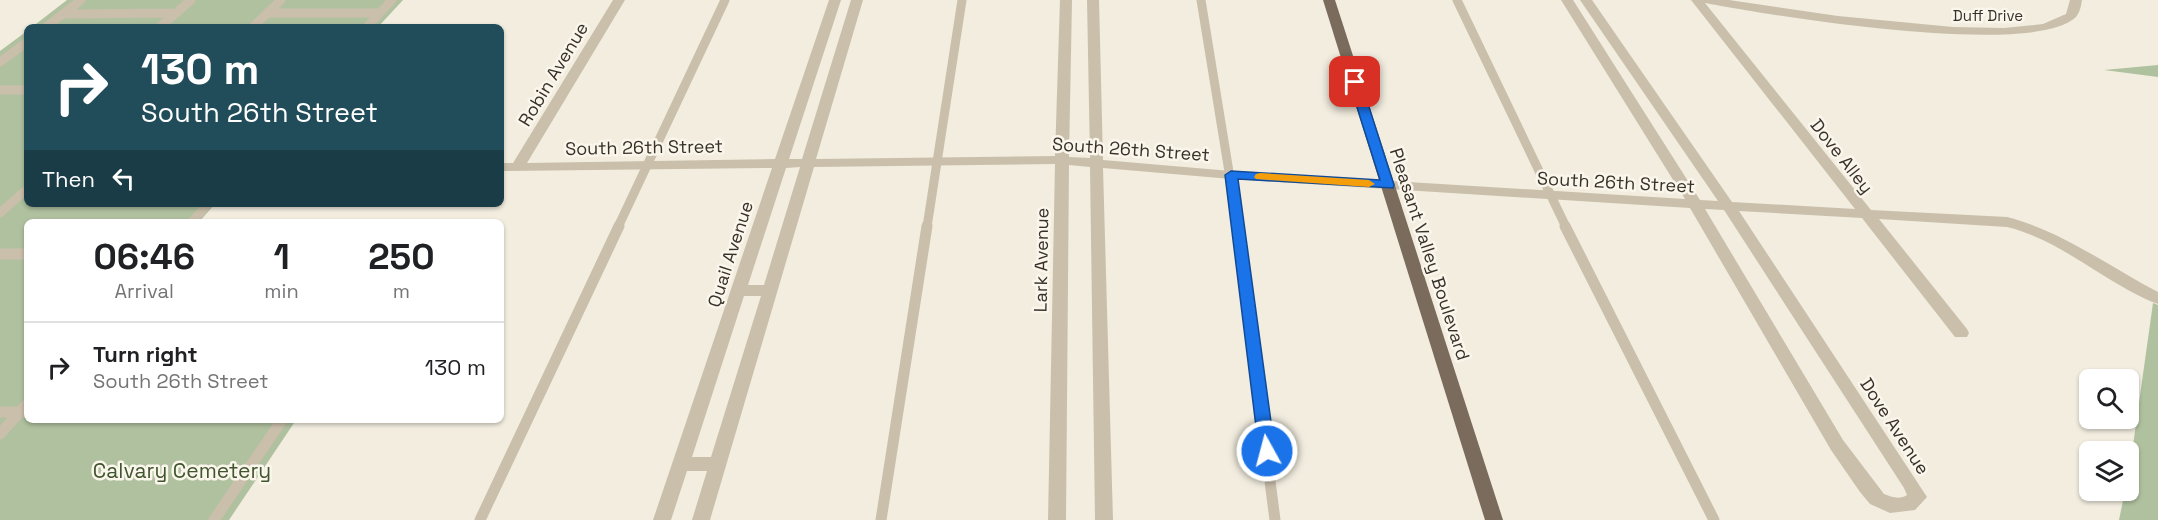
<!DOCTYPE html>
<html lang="en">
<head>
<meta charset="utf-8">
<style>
	:root { --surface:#fff; --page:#f2f2f2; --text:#202124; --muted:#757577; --line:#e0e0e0 }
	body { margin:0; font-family:"Space Grotesk",sans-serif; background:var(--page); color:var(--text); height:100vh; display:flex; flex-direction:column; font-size:22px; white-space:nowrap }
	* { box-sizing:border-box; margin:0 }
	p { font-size:20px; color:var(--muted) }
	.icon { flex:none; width:33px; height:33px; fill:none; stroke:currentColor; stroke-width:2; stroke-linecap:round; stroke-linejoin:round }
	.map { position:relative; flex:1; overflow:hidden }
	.details { position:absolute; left:24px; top:219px; width:480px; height:204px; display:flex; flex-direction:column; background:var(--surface); border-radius:9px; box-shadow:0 2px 4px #0004 }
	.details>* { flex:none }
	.guide { position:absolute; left:24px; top:24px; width:480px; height:183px; border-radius:9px; box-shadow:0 2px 4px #0004; background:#214c59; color:#fff; overflow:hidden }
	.tools { position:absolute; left:2079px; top:369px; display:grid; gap:12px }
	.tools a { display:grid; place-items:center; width:60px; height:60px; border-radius:9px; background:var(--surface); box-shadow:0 2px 4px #0004; font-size:30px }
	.pin { position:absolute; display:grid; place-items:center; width:51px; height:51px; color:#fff; margin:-26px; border-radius:12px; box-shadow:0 3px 9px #0006 }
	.me { position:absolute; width:66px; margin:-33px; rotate:353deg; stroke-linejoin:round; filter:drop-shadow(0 0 4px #0008) }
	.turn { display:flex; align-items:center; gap:21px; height:126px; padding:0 18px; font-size:27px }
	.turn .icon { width:78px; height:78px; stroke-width:2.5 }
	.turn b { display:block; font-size:42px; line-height:51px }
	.then { display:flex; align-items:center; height:57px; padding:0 18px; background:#0003; gap:12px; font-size:22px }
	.eta { display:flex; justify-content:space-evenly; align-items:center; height:102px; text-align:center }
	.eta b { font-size:36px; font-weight:600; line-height:42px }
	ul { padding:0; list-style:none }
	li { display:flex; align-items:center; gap:18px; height:90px; padding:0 18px; border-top:2px solid var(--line) }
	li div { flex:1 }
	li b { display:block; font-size:22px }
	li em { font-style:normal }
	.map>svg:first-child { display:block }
	.green { fill:#b0c19f }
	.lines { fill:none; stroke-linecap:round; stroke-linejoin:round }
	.service-far1 { stroke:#cabfab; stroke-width:9 }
	.service { stroke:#cabfab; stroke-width:11 }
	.minor { fill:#cabfab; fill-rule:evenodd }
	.primary { fill:#7a6b5c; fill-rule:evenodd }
	.route { fill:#1a73e8; stroke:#114b97; stroke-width:1.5 }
	.slow { fill:#f59e0b }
	.labels { text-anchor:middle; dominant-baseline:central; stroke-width:5; stroke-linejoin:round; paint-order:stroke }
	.far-street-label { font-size:15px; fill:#38312a; stroke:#faf6ec }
	.street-label { font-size:18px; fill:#38312a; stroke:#faf6ec }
	.near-park-label { font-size:21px; fill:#41562f; stroke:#faf6ec }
</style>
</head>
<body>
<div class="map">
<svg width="2158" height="520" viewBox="0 0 2158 520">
	<rect width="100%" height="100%" fill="#f2eddf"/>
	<path class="green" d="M 67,0 L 403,0 L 378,27 L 32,27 Z
		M 27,31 L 27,204 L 215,204 L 199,222 L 27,222 L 27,420 L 296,420 L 229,520 L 0,520 L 0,51 Z
		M 2158,65 L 2158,77 L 2104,70 Z
		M 2153,303 L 2158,305 L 2158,520 L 2119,520 L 2125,491 L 2128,490 L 2129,474 Z"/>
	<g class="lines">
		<path class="service-far1" d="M 1201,0 L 1238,227
			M 1457,0 L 1566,227
			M 267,13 L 380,13
			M 64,14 L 175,13
			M 46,27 L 81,0
			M 160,27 L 191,0
			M 253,27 L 281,0
			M 367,27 L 392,0
			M 0,62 L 27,42
			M 0,90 L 27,90
			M 0,213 L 27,189
			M 192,222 L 208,204
			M 618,227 L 725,0
			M 927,227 L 962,0"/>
		<path class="service" d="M 1237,226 L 1275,520
			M 1565,226 L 1714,520
			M 0,254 L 27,254
			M 0,412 L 24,412
			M 0,434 L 27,404
			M 214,520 L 282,420
			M 480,520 L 619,226
			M 881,520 L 927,226"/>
		<path class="minor" d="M 613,0 L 625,0 L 527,163 L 775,159 L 829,0 L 841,0 L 789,159 L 802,159 L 851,0 L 863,0 L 816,159 L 1055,156 L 1060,0 L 1072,0 L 1069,157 L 1090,158 L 1087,0 L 1099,0 L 1103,160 L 1231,171 L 1685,199 L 1561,0 L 1573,0 L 1700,200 L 1718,201 L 1580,0 L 1592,0 L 1732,202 L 1855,209 L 1691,0 L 1729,0 L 1838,16 L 1953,27 L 2004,28 L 2043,24 L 2066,14 L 2070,0 L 2082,0 C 2081,6 2080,12 2076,17 C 2032,59 1768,15 1705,3 L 1871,210 L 2007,217 C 2062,231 2108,266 2158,292 L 2158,304 C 2148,301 2138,295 2128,290 C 2088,268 2052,238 2007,227 L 1879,219 L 1967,329 L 1969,333 L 1967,337 L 1955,337 L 1862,218 L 1739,211 L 1927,497 L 1915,510 L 1890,513 L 1870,504 L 1860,492 L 1831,450 L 1690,208 L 1231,179 L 1103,168 L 1113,520 L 1095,520 L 1090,167 L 1069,165 L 1066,520 L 1048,520 L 1055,164 L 814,167 L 710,520 L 692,520 L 707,471 L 687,471 L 671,520 L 653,520 L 772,168 L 501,171 L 501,163 L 513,163 ZM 800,167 L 764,285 L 748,285 L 786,168 ZM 1705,209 L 1724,210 L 1904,488 L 1907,495 C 1900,500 1891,497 1884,494 L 1843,440 ZM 744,296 L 761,296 L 711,457 L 692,457 Z"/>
		<path class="primary" d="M 1323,0 L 1335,0 L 1503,520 L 1485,520 Z"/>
	</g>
	<path class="route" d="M 1355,79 L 1361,82 L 1394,185 L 1393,188 L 1238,179 L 1275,451 L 1272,455 L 1267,457 L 1261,455 L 1259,451 L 1225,175 L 1231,171 L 1380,180 L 1349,82 Z"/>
	<path class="slow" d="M 1260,173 L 1369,180 L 1375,184 L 1369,187 L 1256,179 L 1254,177 L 1256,174 Z"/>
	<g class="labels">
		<g class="far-street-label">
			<text x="1988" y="15">Duff Drive</text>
		</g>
		<g class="street-label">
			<text transform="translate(553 74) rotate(-59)">Robin Avenue</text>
			<text transform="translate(644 147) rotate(-1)">South 26th Street</text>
			<text transform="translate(1131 149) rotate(4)">South 26th Street</text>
			<text transform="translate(1842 156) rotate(52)">Dove Alley</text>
			<text transform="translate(1616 182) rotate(3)">South 26th Street</text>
			<text transform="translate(730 254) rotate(-72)">Quail Avenue</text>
			<text transform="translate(1430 254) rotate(72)">Pleasant Valley Boulevard</text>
			<text transform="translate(1041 260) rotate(-89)">Lark Avenue</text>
			<text transform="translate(1895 426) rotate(57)">Dove Avenue</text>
		</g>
		<g class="near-park-label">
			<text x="182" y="470">Calvary Cemetery</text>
		</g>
	</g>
</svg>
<div class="tools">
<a><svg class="icon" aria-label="search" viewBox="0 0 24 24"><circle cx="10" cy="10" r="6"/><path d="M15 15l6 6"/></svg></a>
<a><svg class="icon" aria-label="layers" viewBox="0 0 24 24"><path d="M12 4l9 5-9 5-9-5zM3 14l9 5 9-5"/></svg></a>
</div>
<div class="pin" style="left:1355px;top:82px;background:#d93025"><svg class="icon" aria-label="arrive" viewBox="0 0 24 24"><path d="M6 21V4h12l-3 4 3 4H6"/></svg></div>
<svg class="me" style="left:1267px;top:451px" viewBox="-20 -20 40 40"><circle r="17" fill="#1a73e8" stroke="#fff" stroke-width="3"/><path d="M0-11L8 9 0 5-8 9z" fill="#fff"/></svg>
<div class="guide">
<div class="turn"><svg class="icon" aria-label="right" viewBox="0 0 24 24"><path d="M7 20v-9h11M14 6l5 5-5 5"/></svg><div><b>130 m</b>South 26th Street</div></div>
<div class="then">Then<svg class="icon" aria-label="left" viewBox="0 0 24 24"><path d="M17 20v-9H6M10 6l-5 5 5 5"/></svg></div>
</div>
<section class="details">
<div class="eta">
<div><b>06:46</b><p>Arrival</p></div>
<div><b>1</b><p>min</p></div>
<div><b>250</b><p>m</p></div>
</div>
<ul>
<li><svg class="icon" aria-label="right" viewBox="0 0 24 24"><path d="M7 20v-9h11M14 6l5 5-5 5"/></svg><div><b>Turn right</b><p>South 26th Street</p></div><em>130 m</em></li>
</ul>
</section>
</div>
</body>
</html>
